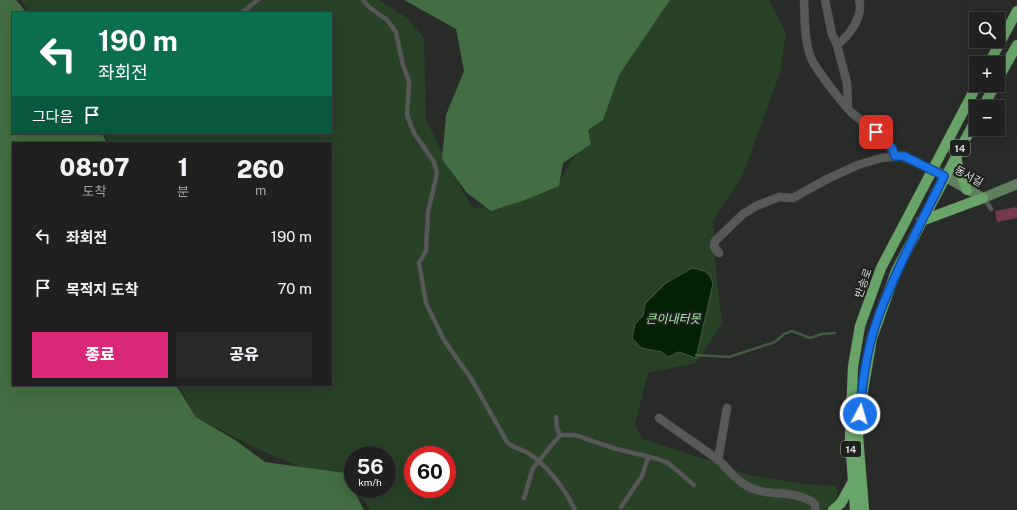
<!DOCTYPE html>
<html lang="ko">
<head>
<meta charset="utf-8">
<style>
	:root { --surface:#1f201f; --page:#272828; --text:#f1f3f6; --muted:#a1a3a4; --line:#3c3e3d; --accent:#db2777 }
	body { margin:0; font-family:"Public Sans","Noto Sans KR",sans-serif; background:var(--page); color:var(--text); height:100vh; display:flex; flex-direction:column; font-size:15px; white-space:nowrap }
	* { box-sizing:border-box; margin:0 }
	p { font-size:13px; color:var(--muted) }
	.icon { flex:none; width:22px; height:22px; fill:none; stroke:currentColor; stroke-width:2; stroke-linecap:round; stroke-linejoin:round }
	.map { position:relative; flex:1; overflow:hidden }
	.details { position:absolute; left:12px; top:142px; width:320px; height:244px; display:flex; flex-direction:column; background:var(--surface); border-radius:0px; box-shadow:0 4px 16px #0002,0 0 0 1px var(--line) }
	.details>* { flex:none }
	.top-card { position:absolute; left:12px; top:12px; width:320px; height:122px; border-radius:0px; box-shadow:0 4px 16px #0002,0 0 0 1px var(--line); background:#0b6e4f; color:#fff; overflow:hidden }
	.fabs { position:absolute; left:969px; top:12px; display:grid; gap:8px }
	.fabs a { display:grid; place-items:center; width:36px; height:36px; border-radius:0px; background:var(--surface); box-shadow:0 4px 16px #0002,0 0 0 1px var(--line); font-size:20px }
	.speed { position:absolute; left:344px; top:446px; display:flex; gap:8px; font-size:20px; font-weight:700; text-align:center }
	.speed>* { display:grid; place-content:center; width:52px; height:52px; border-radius:50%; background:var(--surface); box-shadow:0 4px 16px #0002,0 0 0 1px var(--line); line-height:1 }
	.speed small { font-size:10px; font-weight:400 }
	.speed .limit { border:6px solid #d22; background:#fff; color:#111 }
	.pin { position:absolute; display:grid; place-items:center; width:34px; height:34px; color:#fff; margin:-17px; border-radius:8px; box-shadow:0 2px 6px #0006 }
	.me { position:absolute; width:44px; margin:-22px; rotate:6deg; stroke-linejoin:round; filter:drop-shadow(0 0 3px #0008) }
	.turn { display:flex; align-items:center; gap:14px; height:84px; padding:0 20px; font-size:18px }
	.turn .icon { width:52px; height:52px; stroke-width:2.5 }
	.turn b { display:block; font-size:28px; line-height:34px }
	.then { display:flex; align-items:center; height:38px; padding:0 20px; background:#0003; gap:8px; font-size:15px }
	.eta { display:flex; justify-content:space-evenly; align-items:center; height:68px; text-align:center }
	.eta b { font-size:24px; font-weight:800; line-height:28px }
	.primary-button { display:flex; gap:8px; margin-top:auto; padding:8px 20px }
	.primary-button a { flex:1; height:46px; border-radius:0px; background:var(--accent); color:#fff; font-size:16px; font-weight:800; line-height:46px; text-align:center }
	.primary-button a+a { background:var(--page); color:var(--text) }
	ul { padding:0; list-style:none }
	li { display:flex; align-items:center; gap:12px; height:52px; padding:0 20px }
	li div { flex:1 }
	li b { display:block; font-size:15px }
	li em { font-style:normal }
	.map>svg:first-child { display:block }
	.green { fill:#284127; fill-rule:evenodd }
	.forest { fill:#436d42 }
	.water { fill:#032204; stroke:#445a44 }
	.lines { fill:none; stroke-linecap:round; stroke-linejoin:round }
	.stream { stroke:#445a44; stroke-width:2.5 }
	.building { fill:#743b4c }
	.lane-casing { stroke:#464845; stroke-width:5 }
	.street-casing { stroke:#464845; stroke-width:9 }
	.secondary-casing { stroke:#464845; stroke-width:11 }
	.primary-casing { stroke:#464845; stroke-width:11 }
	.lane { stroke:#565956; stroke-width:4 }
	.street { stroke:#565956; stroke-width:8 }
	.secondary { stroke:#5f7f5f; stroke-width:10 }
	.primary { stroke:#69a568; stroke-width:10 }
	.route-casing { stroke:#114b97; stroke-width:10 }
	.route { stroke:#1a73e8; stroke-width:7 }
	.labels { text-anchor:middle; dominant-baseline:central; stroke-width:4; stroke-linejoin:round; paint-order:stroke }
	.shield { fill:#1f211f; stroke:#a2a4a2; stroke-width:1 }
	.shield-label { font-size:10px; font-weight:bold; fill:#dadcda }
	.street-label { font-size:11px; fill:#dadcda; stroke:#1f211f }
	.water-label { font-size:12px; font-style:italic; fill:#a9eaa7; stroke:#1f211f }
</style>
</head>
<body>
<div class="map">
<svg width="1017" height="510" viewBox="0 0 1017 510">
	<rect width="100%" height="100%" fill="#292b29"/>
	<path class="green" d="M 21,0 L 379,0 L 407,18 L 424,38 L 426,119 L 450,169 L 473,208 L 508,206 L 555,187 L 583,144 L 610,72 L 663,0 L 769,0 L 786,33 L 780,73 L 742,177 L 713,221 L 716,272 L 722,324 L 696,363 L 648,373 L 635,424 L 642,439 L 714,462 L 748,475 L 805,484 L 836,486 L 839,510 L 370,510 L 357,491 L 354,489 L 387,489 L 387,455 L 353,455 L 353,489 L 253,447 L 196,417 L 179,385 L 331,385 L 331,143 L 109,143 L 104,133 L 331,133 L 331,13 L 29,13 ZM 413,455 L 447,455 L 447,489 L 413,489 Z"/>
	<path class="forest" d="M 0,0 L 16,0 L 27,13 L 13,13 L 13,133 L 102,133 L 107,143 L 13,143 L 13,385 L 176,385 L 196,417 L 235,440 L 265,462 L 345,473 L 364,510 L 0,510 Z
		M 404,0 L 670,0 L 619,75 L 603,120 L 588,130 L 591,144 L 563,163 L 559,186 L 525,200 L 491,211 L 467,193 L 442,159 L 446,115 L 464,71 L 456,29 Z"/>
	<path class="water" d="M 692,268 C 704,270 710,272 713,284 L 696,358 L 679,352 L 668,357 L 662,352 L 641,348 L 632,338 L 635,324 L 643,316 L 645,304 L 666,283 Z"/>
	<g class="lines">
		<path class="stream" d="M 696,355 L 729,357 L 775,342 L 784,334 L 792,331 L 810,338 L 822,334 L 835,333"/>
	</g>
	<path class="building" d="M 1017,207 L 1017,218 L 997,222 L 995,211 Z"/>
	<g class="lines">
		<defs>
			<path id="lane" d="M 363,0 L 369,7 L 387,20 L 396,32 L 403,65 L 409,81 L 407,115 L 414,133 L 434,162 L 437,173 L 428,212 L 426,251 L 419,263 L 426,303 L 444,340 L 472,380 L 507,442 C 514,449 520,448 528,453 C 548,466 565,489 575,510
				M 241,13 L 258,0
				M 984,198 L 991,209
				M 556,417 L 557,428 L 560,435
				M 524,498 L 533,468 L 560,435 L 575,435 L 613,448 L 658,459 L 668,463 L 694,485
				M 621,507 L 642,476 L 648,458"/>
			<path id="street" d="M 804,0 C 805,18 804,40 811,58 C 815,68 842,103 851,112 C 866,126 888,136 895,157
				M 825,0 L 832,34 L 837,45 L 847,83 L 848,108
				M 837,45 C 849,36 864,16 859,0
				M 719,253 L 714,247 L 715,241 L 743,214 L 756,206 L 779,197 L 793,198 L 827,179 L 858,165 L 881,158 L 900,156 L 932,169
				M 659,418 C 678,432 698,445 717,459 C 728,468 734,479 747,486 C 768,498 795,488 815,504 L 815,510
				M 718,460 L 727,408"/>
			<path id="secondary" d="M 932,169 L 983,198 L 1017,184"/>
			<path id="primary" d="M 989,63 L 1017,11
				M 998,79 L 1017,45
				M 983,107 L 995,85
				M 956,156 L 958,167 L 967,190
				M 921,221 L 983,198
				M 833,510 L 841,503 L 852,483
				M 855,510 L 850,438 L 853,367 L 860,326 L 881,268 L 977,85
				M 864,510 L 858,436 L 861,402 L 872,338 L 896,271 L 976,119"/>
		</defs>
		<use href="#lane" class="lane-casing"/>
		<use href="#street" class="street-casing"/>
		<use href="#secondary" class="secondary-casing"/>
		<use href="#primary" class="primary-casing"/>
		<use href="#lane" class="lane"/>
		<use href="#street" class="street"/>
		<use href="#secondary" class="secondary"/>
		<use href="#primary" class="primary"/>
	</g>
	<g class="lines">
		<defs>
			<path id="route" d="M 860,414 C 862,380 868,343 880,312 C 898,265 922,221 944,176 L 904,156 L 895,156 L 892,148 L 876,132"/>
		</defs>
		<use href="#route" class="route-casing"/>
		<use href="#route" class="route"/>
	</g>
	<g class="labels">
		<g class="shield">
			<rect x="950" y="140" width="20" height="16" rx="3"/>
			<rect x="841" y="441" width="20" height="16" rx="3"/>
		</g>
		<g class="shield-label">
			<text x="960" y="148">14</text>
			<text x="851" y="449">14</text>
		</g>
		<g class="street-label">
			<text transform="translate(969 176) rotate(29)">동서길</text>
			<text transform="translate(863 283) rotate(-70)">반송로</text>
		</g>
		<g class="water-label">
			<text x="673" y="319">큰이내터못</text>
		</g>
	</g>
</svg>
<div class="fabs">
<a><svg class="icon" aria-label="search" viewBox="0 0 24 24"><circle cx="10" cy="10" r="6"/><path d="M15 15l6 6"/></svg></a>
<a>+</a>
<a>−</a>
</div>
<div class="speed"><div>56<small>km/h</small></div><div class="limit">60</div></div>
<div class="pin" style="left:876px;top:132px;background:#d93025"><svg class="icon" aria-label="arrive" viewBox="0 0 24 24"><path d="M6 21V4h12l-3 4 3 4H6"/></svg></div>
<svg class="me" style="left:860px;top:414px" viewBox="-20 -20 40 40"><circle r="17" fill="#1a73e8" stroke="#fff" stroke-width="3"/><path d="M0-11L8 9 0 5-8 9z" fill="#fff"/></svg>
<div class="top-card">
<div class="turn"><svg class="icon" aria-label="left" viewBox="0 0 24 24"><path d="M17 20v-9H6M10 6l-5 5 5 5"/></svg><div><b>190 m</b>좌회전</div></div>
<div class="then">그다음<svg class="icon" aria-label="arrive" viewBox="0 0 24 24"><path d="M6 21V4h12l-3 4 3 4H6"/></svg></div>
</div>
<section class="details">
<div class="eta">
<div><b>08:07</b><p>도착</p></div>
<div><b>1</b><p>분</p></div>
<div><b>260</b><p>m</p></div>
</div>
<ul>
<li><svg class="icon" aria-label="left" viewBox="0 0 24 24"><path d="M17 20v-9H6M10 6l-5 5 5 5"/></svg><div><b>좌회전</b></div><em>190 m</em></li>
<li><svg class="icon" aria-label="arrive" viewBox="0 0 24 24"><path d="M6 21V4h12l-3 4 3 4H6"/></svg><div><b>목적지 도착</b></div><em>70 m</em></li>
</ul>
<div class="primary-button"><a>종료</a><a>공유</a></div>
</section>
</div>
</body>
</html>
